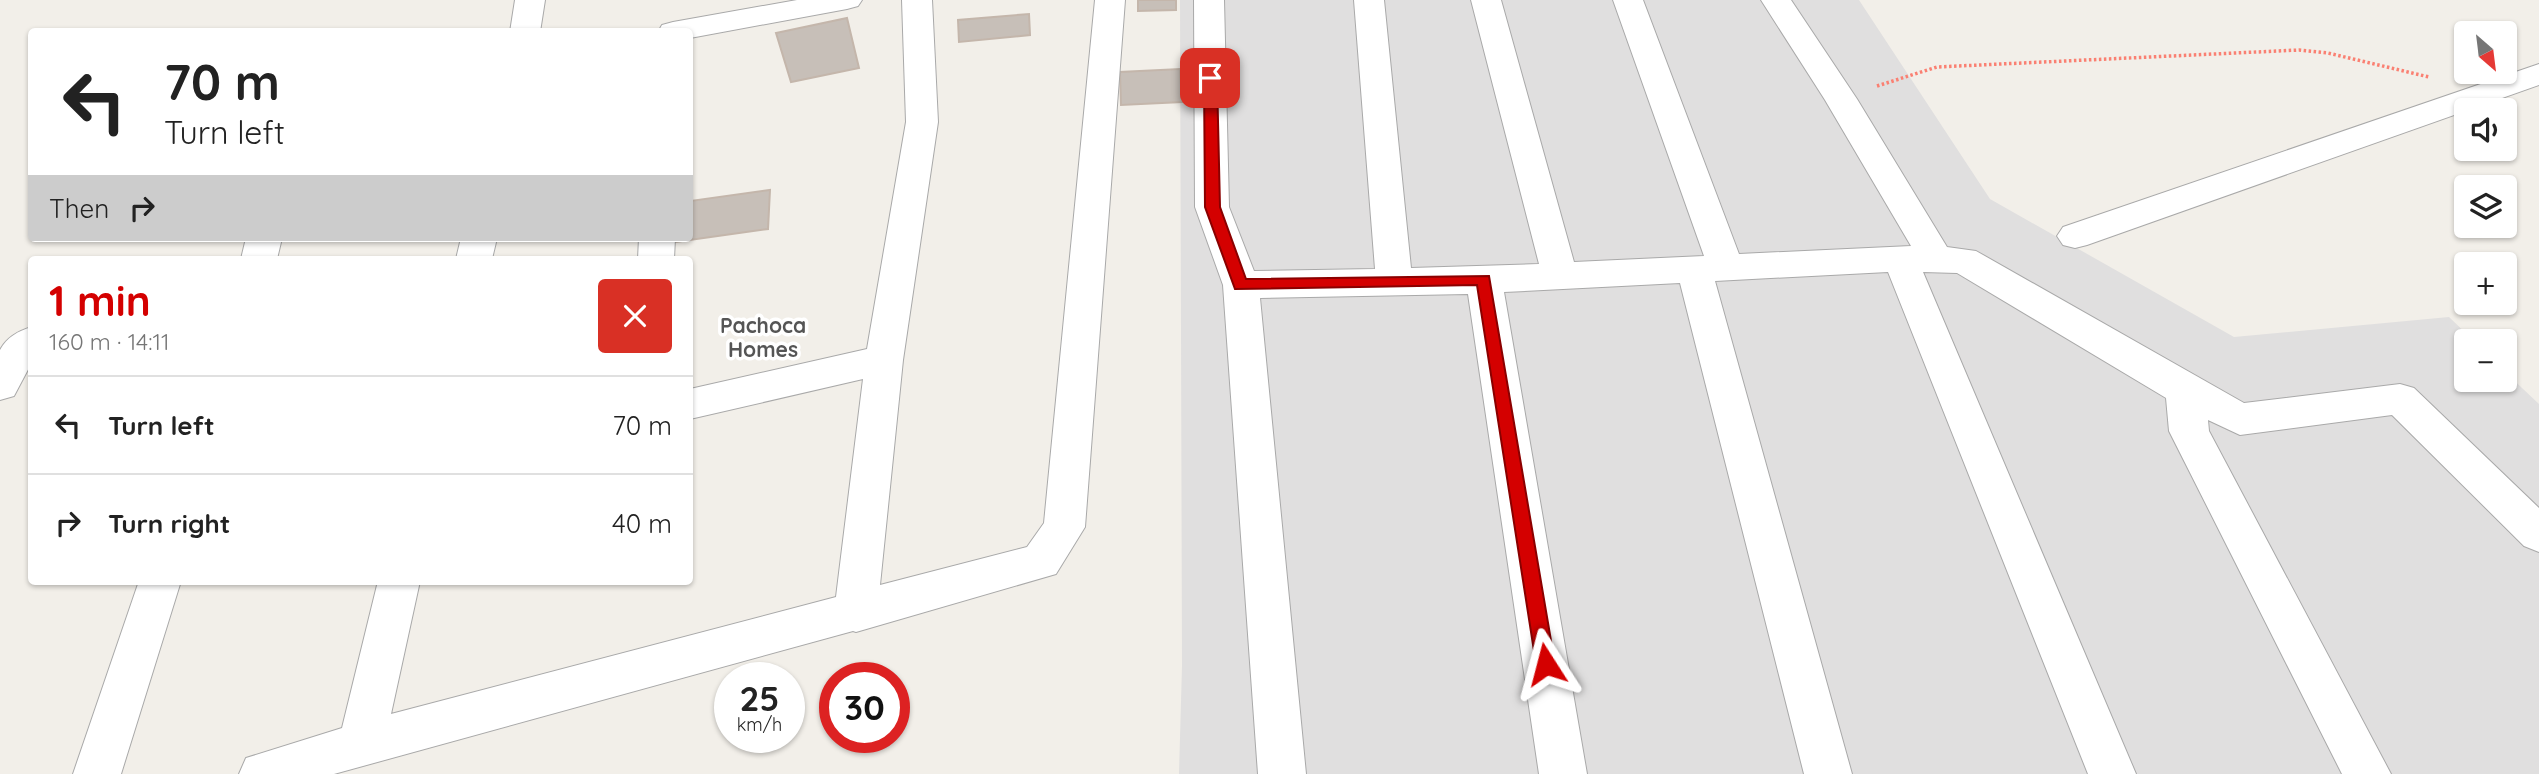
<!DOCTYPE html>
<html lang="en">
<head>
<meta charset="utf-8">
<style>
  :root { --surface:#fff; --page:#f6f6f6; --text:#222; --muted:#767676; --line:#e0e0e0; --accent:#d40000 }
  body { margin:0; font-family:Quicksand,sans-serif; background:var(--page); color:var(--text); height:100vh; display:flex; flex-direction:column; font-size:26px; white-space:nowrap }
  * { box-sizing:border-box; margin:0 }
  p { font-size:23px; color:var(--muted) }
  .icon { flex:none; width:38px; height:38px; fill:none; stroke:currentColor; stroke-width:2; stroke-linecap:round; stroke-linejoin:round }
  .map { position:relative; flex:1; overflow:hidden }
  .sheet { position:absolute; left:28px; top:256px; width:665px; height:329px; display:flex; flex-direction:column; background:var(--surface); border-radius:7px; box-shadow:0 2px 5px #0004 }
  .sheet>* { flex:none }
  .hud { position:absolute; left:28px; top:28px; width:665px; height:214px; border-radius:7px; box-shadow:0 2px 5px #0004; background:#fff; color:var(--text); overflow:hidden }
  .needle { width:46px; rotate:152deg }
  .controls { position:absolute; left:2454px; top:21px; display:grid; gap:14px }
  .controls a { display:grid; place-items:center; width:63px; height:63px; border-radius:7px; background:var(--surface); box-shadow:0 2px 5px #0004; font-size:35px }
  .speed { position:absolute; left:714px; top:662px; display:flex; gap:14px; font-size:35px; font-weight:700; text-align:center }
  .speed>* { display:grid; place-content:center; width:91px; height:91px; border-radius:50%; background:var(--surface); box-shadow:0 2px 5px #0004; line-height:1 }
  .speed small { font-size:18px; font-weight:400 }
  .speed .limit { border:10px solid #d22; background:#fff; color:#111 }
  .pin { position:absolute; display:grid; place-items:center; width:60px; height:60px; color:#fff; margin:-30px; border-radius:14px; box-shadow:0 4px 10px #0006 }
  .me { position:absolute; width:77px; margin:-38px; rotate:351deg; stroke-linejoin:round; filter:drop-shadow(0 0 5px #0008) }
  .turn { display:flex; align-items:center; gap:24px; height:147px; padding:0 21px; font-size:32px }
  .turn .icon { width:91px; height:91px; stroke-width:2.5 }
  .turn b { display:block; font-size:49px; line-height:60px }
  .then { display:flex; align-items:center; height:66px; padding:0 21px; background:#0003; gap:14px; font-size:26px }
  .round { display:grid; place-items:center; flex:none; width:74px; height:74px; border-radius:7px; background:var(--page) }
  .summary { display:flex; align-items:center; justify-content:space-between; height:119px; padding:0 21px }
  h1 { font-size:42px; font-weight:700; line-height:52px; color:var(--accent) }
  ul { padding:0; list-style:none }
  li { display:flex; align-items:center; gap:21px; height:98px; padding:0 21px; border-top:2px solid var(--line) }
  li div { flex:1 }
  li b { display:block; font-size:26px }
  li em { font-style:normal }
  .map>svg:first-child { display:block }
</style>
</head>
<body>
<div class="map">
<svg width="2539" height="774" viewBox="0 0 2539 774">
  <rect width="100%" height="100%" fill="#f2efe9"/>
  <path fill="#e0dfdf" d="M1180 0H1859L1990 199 2234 337 2449 317 2474 341H2466V380H2504V371L2539 404V774H1179L1182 666Z"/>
  <path fill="#c7bfb8" stroke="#c4b6ab" stroke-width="2" d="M1138 0H1176V10L1138 11Z
    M1029 14 1030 35 959 42 958 20Z
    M847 18 859 68 791 82 776 33Z
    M1180 69 1182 102 1121 105 1120 72Z
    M770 190 768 229 675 242 676 238H690V201Z"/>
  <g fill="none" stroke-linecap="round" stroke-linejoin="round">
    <defs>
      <path id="minor" d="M515 0H545L540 32H510Z
        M797 0H862L858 6 847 9 690 38V32H658L662 25 673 22Z
        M902 0H932L938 122 903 360 880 585 1027 547 1044 523 1095 0H1125L1085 527 1056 574 856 632 853 631 334 774H239L246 758 342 728 378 581H420L391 714 836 597 863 379 690 419V389L867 349 906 122Z
        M1194 0H1224L1229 207 1254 271 1375 269 1354 0H1384L1411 268 1539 264 1471 0H1501L1574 262 1704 256 1613 0H1643L1739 254 1911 246 1825 100 1761 0H1791L1857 99 1947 247 1976 251 2244 403 2400 384 2414 388 2539 508V552L2524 546 2392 415 2240 435 2208 420 2209 431 2391 774H2342L2169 431 2166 398 1957 273 1923 272 2136 774H2088L1888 272 1715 281 1852 774H1804L1680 283 1504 292 1587 774H1539L1468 294 1260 298 1306 774H1258L1223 285 1195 207Z
        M2539 64V85L2087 245 2075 248 2063 245 2057 236 2063 227Z
        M246 238H282L277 259H241Z
        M461 238H497L492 259H456Z
        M639 238H675L674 259H638Z
        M32 327V362L14 396 0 400V350C7 337 18 331 32 327Z
        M139 581H181L121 774H73Z"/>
    </defs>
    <use href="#minor" stroke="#a9a9a9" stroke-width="2"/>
    <path stroke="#fa8072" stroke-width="3.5" stroke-dasharray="2.5 2.5" stroke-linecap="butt" d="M1877 86 1937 67 2299 50 2328 53 2429 77"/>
    <use href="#minor" fill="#fff" fill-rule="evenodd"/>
  </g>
  <path fill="#d40000" stroke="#8a0000" stroke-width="2" d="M1210 73 1217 78 1220 207 1246 279 1489 276 1555 664 1552 670 1546 672 1539 670 1536 664 1477 285 1235 289 1205 207 1204 78Z"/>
  <g text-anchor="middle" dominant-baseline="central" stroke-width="7" stroke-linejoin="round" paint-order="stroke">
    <g font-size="21" font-weight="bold" fill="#555" stroke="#fff">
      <text x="763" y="325">Pachoca<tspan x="763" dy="24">Homes</tspan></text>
    </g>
  </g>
</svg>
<div class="controls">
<a><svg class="needle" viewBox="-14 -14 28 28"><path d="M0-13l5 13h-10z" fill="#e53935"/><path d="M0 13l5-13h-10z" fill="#767676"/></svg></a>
<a><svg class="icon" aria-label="sound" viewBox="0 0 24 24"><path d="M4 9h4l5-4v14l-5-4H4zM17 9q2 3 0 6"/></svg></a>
<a><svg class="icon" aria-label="layers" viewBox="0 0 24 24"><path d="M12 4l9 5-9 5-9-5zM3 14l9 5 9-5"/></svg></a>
<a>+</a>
<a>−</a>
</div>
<div class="speed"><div>25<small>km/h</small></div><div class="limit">30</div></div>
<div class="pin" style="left:1210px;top:78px;background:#d93025"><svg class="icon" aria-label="arrive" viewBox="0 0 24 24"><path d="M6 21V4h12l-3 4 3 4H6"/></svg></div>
<svg class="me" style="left:1546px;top:664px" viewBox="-20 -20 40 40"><path d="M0-17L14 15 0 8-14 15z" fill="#d40000" stroke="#fff" stroke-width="4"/></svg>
<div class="hud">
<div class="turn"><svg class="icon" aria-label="left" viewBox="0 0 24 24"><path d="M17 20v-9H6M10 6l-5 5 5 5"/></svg><div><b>70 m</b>Turn left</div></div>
<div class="then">Then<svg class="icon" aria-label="right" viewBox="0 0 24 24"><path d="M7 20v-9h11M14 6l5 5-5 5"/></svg></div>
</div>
<section class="sheet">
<div class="summary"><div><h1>1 min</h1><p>160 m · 14:11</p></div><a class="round" style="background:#d93025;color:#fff"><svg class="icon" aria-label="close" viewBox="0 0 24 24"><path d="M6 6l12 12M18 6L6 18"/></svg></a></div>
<ul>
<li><svg class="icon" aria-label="left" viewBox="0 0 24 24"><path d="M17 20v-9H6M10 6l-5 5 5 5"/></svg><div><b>Turn left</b></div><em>70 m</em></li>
<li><svg class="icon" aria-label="right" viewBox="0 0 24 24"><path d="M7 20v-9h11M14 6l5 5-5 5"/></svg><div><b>Turn right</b></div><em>40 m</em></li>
</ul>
</section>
</div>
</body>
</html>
